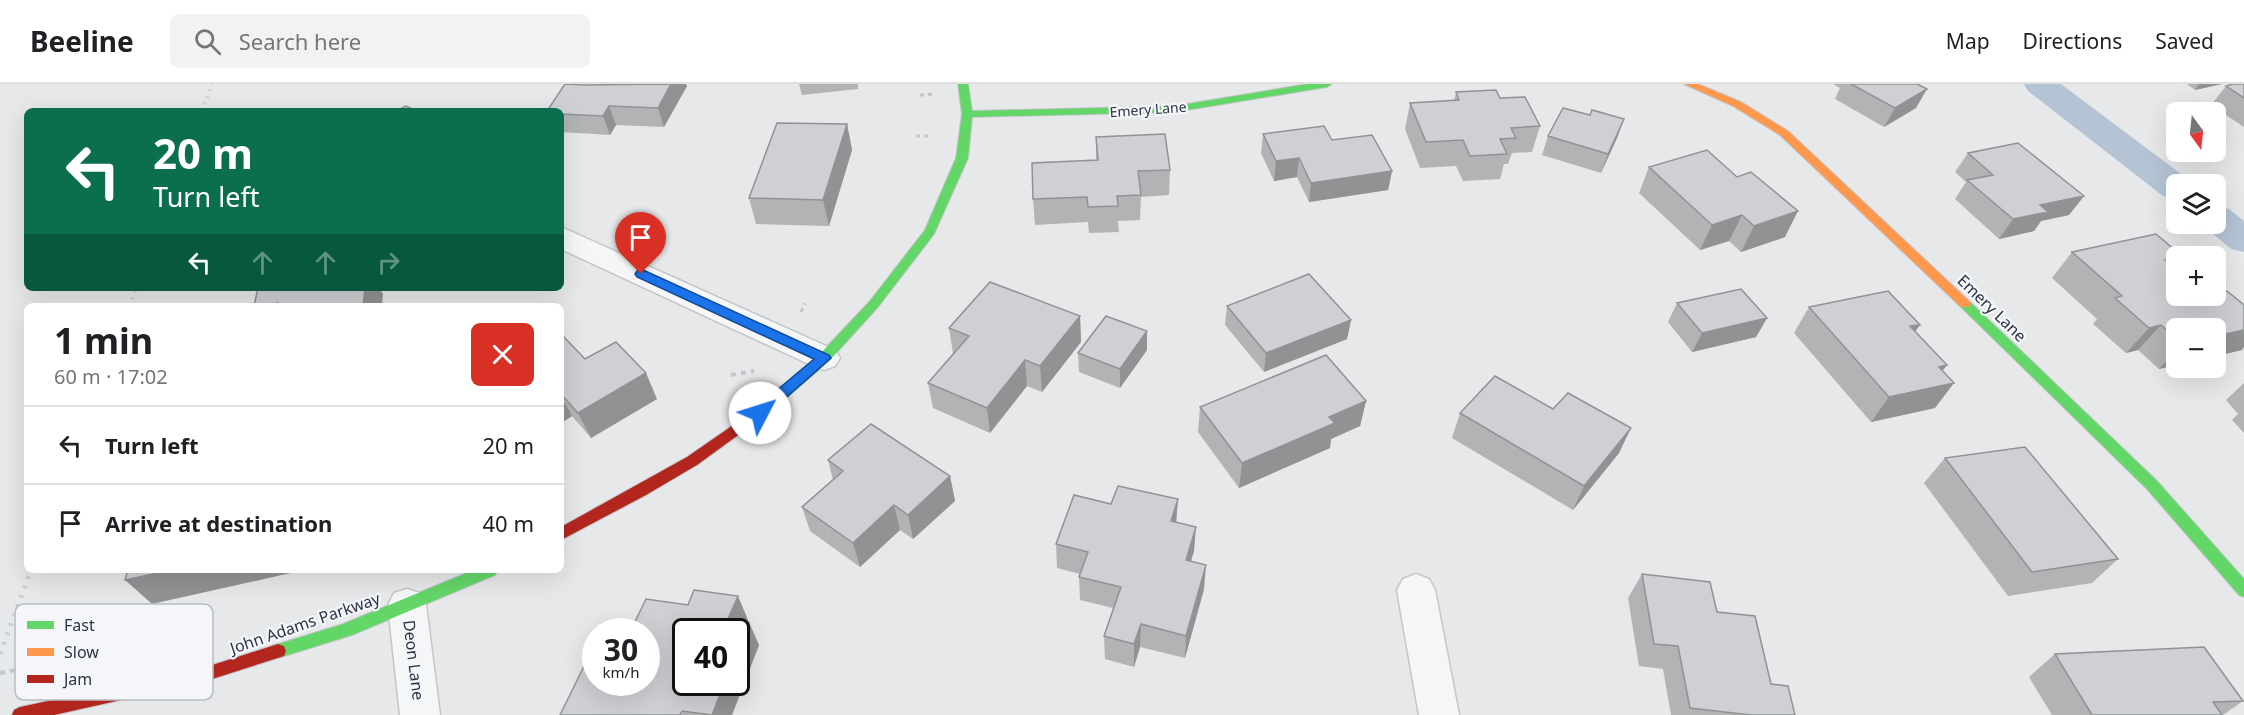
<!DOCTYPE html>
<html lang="en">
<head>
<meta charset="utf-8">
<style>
  :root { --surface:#fff; --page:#f2f2f2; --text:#202124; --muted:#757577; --line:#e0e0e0 }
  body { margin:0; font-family:"Noto Sans",sans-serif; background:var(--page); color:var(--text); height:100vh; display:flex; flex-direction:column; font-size:22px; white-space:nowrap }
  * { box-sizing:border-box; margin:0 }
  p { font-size:20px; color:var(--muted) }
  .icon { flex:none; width:33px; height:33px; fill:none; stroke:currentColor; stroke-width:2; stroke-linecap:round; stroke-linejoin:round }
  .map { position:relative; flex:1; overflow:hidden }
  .drawer { position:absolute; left:24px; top:219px; width:540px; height:270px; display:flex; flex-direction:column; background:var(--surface); border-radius:9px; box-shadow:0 6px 24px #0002 }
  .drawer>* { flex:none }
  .guide { position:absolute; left:24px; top:24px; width:540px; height:183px; border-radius:9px; box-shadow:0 6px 24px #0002; background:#0b6e4f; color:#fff; overflow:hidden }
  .needle { width:39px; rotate:165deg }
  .controls { position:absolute; left:2166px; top:18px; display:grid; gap:12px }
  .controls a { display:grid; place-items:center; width:60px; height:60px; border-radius:9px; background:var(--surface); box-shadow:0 6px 24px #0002; font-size:30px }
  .speed { position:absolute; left:582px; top:534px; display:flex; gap:12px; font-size:30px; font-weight:700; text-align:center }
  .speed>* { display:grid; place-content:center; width:78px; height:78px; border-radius:50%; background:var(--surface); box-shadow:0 6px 24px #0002; line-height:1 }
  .speed small { font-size:15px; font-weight:400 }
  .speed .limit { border:3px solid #111; border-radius:9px; background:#fff; color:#111 }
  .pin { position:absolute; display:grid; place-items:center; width:51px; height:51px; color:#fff; margin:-62px -26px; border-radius:50% 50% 50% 0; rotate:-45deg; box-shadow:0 0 6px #0007 }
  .pin .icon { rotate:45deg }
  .me { position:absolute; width:66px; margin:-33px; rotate:50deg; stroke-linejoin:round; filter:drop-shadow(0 0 4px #0008) }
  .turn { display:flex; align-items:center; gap:21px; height:126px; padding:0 30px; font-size:27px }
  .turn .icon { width:78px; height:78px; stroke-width:2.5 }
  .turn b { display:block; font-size:42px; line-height:51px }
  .lanes { display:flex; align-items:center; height:57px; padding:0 30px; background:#0003; justify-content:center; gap:30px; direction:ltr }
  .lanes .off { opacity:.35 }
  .round { display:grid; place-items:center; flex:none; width:63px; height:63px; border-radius:9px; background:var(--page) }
  .head { display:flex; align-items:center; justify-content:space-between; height:102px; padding:0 30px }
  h1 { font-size:36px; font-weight:700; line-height:45px }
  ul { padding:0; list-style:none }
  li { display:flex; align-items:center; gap:18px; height:78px; padding:0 30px; border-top:2px solid var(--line) }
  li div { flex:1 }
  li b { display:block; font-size:22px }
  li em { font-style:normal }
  header { display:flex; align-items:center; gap:36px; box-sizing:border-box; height:84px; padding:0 30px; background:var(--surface); border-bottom:2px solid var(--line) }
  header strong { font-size:28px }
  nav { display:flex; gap:33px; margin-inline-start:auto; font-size:21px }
  .search { width:420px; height:54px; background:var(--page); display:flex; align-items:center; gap:15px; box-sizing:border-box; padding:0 21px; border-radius:9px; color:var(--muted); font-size:22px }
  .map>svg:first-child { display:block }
</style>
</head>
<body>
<header>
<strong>Beeline</strong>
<div class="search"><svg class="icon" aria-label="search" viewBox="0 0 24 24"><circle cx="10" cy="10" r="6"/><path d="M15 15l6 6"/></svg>Search here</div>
<nav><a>Map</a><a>Directions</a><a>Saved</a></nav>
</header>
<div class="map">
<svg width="2244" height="631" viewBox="0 0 2244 631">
  <rect width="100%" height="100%" fill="#e6e8ea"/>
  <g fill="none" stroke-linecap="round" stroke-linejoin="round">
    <path fill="#b4c4d5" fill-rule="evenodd" d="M2024 0H2061L2189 96 2192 100H2176V115L2163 112 2028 7Z
      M2216 122 2229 125 2244 137V168L2231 165 2201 140H2216Z"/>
    <defs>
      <path id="street" d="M561 143 835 266 840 274 835 282 824 286 813 282 561 165Z
        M1416 490 1429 495 1435 506 1459 631H1419L1397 506 1403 495Z
        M407 505 420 509 426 521 440 631H400L388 521 394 509Z"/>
      <path id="fast" d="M958 0H968L972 27 1175 22 1308 0H1332L1327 3 1175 28 972 33 968 74 934 150 878 223 829 277 770 328H760L758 324 760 320 819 271 870 217 925 146 956 74 962 30Z
        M1965 216 1969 217 2157 397 2244 495V513L2239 511 2147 405 1961 223 1959 220 1961 217Z
        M474 486H498L495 491 352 551 278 574 272 572 270 567 272 562 343 540Z"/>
      <path id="slow" d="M1684 0H1698L1741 18 1788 47 1969 217 1971 220 1969 223H1961L1780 51 1733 22Z"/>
      <path id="jam" d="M765 319 770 320 772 324 770 328 697 381 646 411 561 456V443L687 373Z
        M278 560 284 562 286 567 284 572 206 597 54 631H12L14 626 20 623 206 583Z"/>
    </defs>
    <use href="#street" stroke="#c4c6c8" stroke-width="3"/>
    <use href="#fast" stroke="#c4c6c8" stroke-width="2"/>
    <use href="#slow" stroke="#c4c6c8" stroke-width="2"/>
    <use href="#jam" stroke="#c4c6c8" stroke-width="2"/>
    <path stroke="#c5c6ca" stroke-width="3" stroke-dasharray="4 4" stroke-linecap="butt" d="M920 11 933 10
      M916 52H932
      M801 228 805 219"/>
    <path stroke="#c5c6ca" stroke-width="4" stroke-dasharray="5 5" stroke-linecap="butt" d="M731 291 754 287
      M0 589 76 573"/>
    <use href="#street" fill="#f5f6f7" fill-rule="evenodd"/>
    <use href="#fast" fill="#63d668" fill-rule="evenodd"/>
    <use href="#slow" fill="#ff974d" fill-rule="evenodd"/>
    <use href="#jam" fill="#b3261e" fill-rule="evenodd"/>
    <path stroke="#cecfd2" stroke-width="4" stroke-dasharray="2 5" stroke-linecap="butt" d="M202 27 212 0
      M130 222 136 204"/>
    <path stroke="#cecfd2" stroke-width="5" stroke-dasharray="3 7" stroke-linecap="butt" d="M0 570 31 486"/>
  </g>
  <path fill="#b1b3b5" d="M799 0H858V5L802 11Z
    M1833 0H1917L1916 24 1884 43 1835 15 1840 4Z
    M2187 0H2222L2195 6Z
    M2244 0V43L2211 21 2226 2Z
    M584 1 687 2 664 43 616 41 610 51 561 48V27Z
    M1456 8 1500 14 1540 42 1532 68 1512 69 1508 80H1504L1500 95 1463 97 1456 82 1420 84 1405 45 1410 19 1454 17Z
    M1590 31 1624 35 1617 54 1601 89 1542 71 1548 52Z
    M847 40 852 66 829 142 756 140 749 114Z
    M1263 50 1332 56 1392 87 1388 106 1309 118 1297 93 1274 97 1261 69Z
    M1096 53 1170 86 1169 111 1141 113 1140 136 1118 137 1119 148 1089 149 1088 138 1035 141 1033 115 1096 76Z
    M1968 69 2084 112 2069 131 2041 137 2034 147 1999 155 1955 115 1966 98 1955 88Z
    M1649 83 1785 153 1741 168 1729 157 1700 166 1639 109Z
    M2072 168 2176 172 2173 182 2242 266 2216 272V244H2176V281L2159 285 2138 266 2126 269 2093 240 2097 235 2052 194Z
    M1677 219 1767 234 1756 253 1692 268 1668 238Z
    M1227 222 1351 236 1347 255 1264 288 1225 241Z
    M1809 223 1915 248 1947 281 1942 287 1935 324 1871 338 1794 249Z
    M1080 232 1081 258 1042 308 1027 302 990 349 933 324 928 299 953 269 949 244Z
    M561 253 585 275 657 315 591 354 572 332 561 339Z
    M1147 266 1120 304 1079 288 1078 269Z
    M2244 299V349L2232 336 2238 330 2226 316Z
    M1366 317 1360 342 1331 355 1330 364 1239 404 1198 348 1200 323Z
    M1460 329 1619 369 1573 426 1452 354Z
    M1945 374 2118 475 2092 499 2008 512 1924 399Z
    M828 376 950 392 955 417 913 455 900 446 860 483 810 447 802 423 833 396Z
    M1178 415 1176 438 1194 467 1191 477 1204 505 1185 574 1140 563 1134 583 1105 575 1104 552 1113 524 1080 516 1079 493 1080 490 1057 484 1056 460 1111 420Z
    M1642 490 1717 528 1795 631H1671L1663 585 1639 582 1628 514Z
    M748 536 747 538 759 561 732 631H560L596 598Z
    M2055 570 2243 617 2223 631H2052L2029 593Z"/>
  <path fill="#909294" d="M671 0H686L687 2 664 43 658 24Z
    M2199 0H2222L2195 6Z
    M1927 5 1916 24 1884 43 1895 24Z
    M609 22 616 41 610 51 603 32Z
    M1624 35 1617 54 1601 89 1608 70Z
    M847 40 852 66 829 142 823 116Z
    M1299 74 1297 93 1274 97 1276 77Z
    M1392 87 1388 106 1309 118 1311 99Z
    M2084 112 2069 131 2041 137 2034 147 1999 155 2013 135 2040 121Z
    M1798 127 1785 153 1741 168 1754 142Z
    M1742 131 1729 157 1700 166 1712 141Z
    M2176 173V179L2160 198 2165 176Z
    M365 204H379L383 210 382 222H363Z
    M1080 232 1081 258 1042 308 1040 282Z
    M1767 234 1756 253 1692 268 1702 249Z
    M1351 236 1347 255 1264 288 1266 269Z
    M1920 241 1902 266 1910 242Z
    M2161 241 2138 266 2126 269 2149 244Z
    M2244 246V263L2242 266 2216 272V252Z
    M1147 247V266L1120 304V285Z
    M2176 267V281L2159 285Z
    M1025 276 1027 302 990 349 987 324Z
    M1947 281 1929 304 1954 299 1935 324 1871 338 1889 313 1939 283Z
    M646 289 657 315 591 354 578 329Z
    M561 312 572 332 561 339Z
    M1366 317 1360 342 1331 355 1330 364 1239 404 1242 379 1329 333Z
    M1631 344 1619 369 1573 426 1584 402Z
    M950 392 955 417 913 455 908 431Z
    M1178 415 1176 440 1171 437Z
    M894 421 900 446 860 483 853 459Z
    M1196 443 1194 467 1184 500 1186 476Z
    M1206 481 1204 505 1185 574 1186 552Z
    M172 486H304L152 520 125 496Z
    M738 512 748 536 739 558 728 535Z
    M749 538 759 561 732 631H712L725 598H736V570Z
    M1141 540 1140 563 1134 583V560Z"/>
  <path fill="#ced0d3" stroke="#909294" stroke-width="1.5" d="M565 0 584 1 671 0 658 24 609 22 603 32 561 30V27H547Z
    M1851 0H1917L1927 5 1895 24Z
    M2233 0H2244V14L2226 2Z
    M1496 6 1500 14 1525 13 1540 42 1511 44 1516 54 1500 55 1507 70 1470 72 1463 56 1426 58 1410 19 1459 16 1456 8Z
    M406 22 416 27H396Z
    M1563 24 1590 31 1592 26 1624 35 1608 70 1548 52Z
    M777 39 847 40 823 116 749 114Z
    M1324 42 1332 56 1372 51 1392 87 1311 99 1299 74 1276 77 1263 50Z
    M1165 50 1170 86 1138 87 1141 111 1117 112 1118 122 1088 123 1087 113 1033 115 1032 79 1098 76 1096 53Z
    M2018 59 2084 112 2040 121 2048 128 2013 135 1967 96 1993 91 1968 69Z
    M1707 66 1737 93 1751 88 1798 127 1754 142 1742 131 1712 141 1649 83Z
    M2156 150 2182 172H2176V173L2165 176 2176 185V212H2216V210L2227 207 2244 221V246L2216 252V244H2176V254L2161 241 2149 244 2115 214 2122 212 2072 168Z
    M1309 190 1351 236 1266 269 1227 222Z
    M990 198 1080 232 1040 282 1025 276 987 324 928 299 969 252 949 244Z
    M258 204H365L363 222H278V219L265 222H254Z
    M1741 205 1767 234 1702 249 1677 219Z
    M1888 207 1920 241 1910 242 1947 281 1939 283 1954 299 1889 313 1809 223Z
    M1106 232 1147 247 1120 285 1078 269Z
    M563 252 585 275 616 258 646 289 578 329 561 310V253Z
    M1326 271 1366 317 1329 333 1335 339 1242 379 1200 323Z
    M1495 292 1553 325 1568 309 1631 344 1584 402 1460 329Z
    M871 340 950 392 908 431 894 421 853 459 802 423 843 387 828 376Z
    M2025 363 2118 475 2032 488 1945 374Z
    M1118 402 1178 415 1171 437 1196 443 1186 476 1206 481 1186 552 1141 540 1134 560 1104 552 1121 503 1079 493 1088 468 1056 460 1074 411 1111 420Z
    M128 486H172L125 496Z
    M1642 490 1710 498 1717 528 1755 532 1771 600 1788 602 1795 631H1751L1690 624 1678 562 1654 560Z
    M694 506 738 512 728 535 749 538 736 570V548H686V598H725L712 631 682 627 680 631H560L589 572 596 573V598H646V548H630L646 515 688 521Z
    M2204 563 2243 617 2213 618 2222 631H2092L2055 570Z"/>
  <path fill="#1a73e8" stroke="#114b97" stroke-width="1.5" d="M641 185 829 271 831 274 765 332H755L753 329 755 325 814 275 637 193 635 190 637 187Z"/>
  <g text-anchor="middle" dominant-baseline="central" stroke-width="4.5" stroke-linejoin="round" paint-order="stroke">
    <g font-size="14" fill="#2b3445" stroke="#f4f6f9">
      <text transform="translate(1148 25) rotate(-4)">Emery Lane</text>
    </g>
    <g font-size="16" fill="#2b3445" stroke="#f4f6f9">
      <text transform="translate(1992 224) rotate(44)">Emery Lane</text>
      <text transform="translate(305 539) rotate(-19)">John Adams Parkway</text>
      <text transform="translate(414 576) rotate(83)">Deon Lane</text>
    </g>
  </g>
  <rect x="15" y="520" width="198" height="96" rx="9" fill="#f4f6f9" stroke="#b8bcc3" stroke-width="1.5"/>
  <rect x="27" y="537" width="27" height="8" fill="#63d668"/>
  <rect x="27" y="564" width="27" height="8" fill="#ff974d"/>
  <rect x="27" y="591" width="27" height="8" fill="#b3261e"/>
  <g font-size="16" fill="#2b3445">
    <text x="64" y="547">Fast</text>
    <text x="64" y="574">Slow</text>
    <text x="64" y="601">Jam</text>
  </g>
</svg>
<div class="controls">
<a><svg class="needle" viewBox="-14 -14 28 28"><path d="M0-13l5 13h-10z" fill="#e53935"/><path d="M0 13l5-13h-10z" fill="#757577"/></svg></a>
<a><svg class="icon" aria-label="layers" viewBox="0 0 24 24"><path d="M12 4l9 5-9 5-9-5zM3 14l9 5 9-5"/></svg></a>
<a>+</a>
<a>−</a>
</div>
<div class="speed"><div>30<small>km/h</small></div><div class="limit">40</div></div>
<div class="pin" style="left:641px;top:190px;background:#d93025"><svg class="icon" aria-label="arrive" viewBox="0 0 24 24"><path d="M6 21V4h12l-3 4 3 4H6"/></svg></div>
<svg class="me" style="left:760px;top:329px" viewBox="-20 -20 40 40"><circle r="19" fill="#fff"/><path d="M0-13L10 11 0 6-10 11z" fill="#1a73e8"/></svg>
<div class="guide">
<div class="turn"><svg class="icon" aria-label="left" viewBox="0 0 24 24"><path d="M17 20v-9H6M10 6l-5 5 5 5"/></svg><div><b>20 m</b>Turn left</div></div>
<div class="lanes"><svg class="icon" aria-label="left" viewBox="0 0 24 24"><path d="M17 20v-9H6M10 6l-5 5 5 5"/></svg><svg class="icon off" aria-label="ahead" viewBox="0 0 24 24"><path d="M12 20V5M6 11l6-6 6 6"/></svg><svg class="icon off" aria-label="ahead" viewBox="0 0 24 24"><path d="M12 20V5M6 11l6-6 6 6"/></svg><svg class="icon off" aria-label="right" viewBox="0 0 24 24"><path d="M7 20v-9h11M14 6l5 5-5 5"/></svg></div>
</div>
<section class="drawer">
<div class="head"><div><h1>1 min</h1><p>60 m · 17:02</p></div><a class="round" style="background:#d93025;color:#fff"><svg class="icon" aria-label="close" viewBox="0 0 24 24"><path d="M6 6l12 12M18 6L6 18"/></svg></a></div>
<ul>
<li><svg class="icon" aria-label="left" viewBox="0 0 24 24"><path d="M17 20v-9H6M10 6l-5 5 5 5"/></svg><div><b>Turn left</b></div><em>20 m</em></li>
<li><svg class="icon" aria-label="arrive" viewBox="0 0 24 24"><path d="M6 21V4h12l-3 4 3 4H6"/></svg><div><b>Arrive at destination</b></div><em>40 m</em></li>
</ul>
</section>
</div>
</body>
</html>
